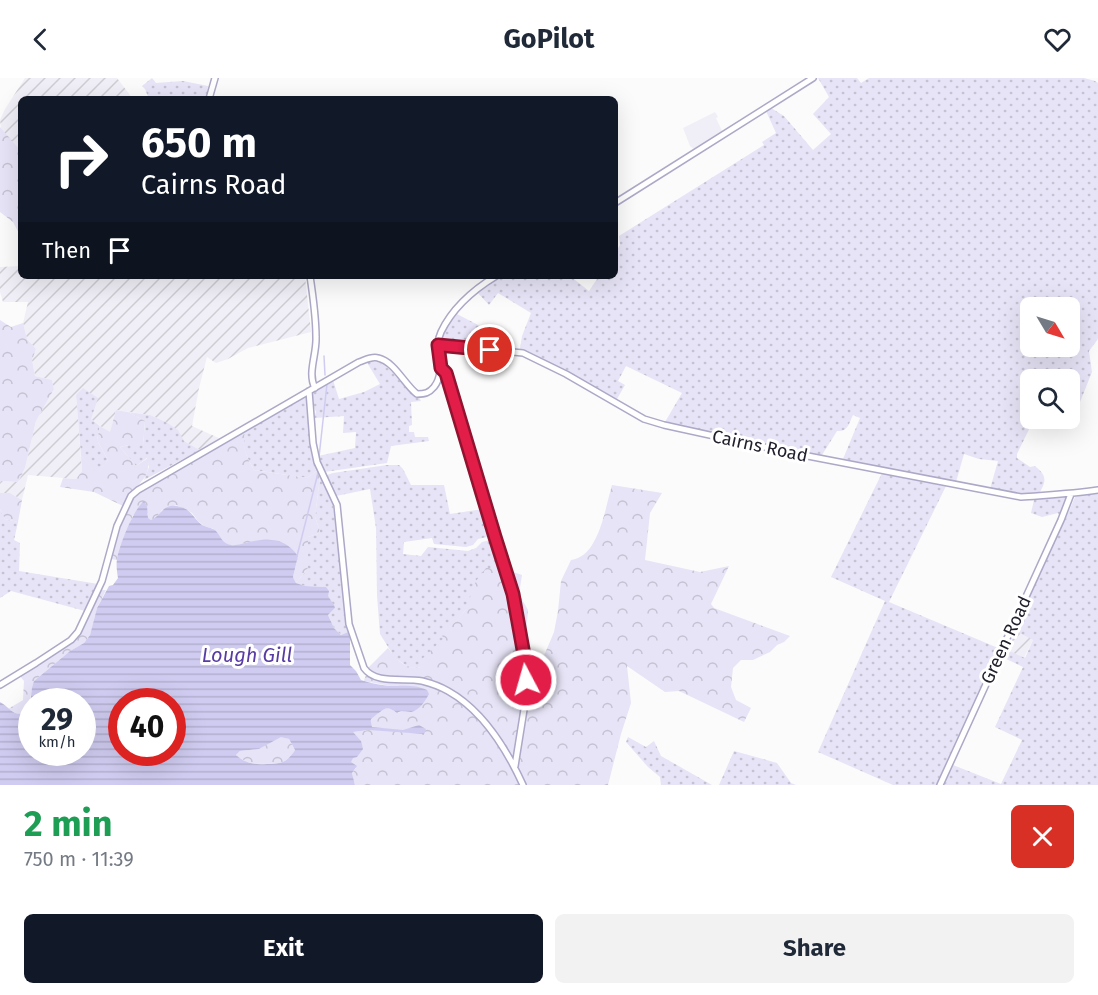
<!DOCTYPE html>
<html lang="en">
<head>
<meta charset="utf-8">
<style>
  :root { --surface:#fff; --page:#f2f2f3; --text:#1f2937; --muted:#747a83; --accent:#111827 }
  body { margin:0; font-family:"Fira Sans",sans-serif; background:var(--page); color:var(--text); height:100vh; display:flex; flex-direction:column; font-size:22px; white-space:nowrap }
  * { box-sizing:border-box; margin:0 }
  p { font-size:20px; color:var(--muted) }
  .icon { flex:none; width:33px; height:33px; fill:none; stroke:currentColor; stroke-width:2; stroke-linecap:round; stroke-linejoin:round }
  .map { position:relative; height:707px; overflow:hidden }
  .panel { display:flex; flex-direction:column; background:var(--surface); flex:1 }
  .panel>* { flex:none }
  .top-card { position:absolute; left:18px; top:18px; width:600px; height:183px; border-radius:9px; box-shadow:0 6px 24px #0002; background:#111827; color:#fff; overflow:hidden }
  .needle { width:39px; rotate:128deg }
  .tools { position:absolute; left:1020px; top:219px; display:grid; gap:12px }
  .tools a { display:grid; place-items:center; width:60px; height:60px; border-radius:9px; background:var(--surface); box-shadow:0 6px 24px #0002; font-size:30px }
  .speed { position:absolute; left:18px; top:610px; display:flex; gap:12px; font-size:30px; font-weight:700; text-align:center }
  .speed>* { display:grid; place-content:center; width:78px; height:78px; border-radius:50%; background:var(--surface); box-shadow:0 6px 24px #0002; line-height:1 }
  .speed small { font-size:15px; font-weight:400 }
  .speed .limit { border:9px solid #d22; background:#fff; color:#111 }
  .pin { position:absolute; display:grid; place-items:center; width:51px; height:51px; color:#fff; margin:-26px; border:3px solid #fff; border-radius:50%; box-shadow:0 2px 6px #0007 }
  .me { position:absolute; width:66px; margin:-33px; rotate:354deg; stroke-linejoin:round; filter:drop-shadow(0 0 4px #0008) }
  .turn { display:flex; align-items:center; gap:21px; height:126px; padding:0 24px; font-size:27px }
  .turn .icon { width:78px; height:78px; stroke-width:2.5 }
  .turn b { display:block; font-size:42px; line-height:51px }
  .then { display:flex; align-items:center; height:57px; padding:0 24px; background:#0003; gap:12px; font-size:22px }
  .round { display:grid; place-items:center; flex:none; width:63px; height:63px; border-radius:9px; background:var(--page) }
  .headline { display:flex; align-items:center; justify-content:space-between; height:102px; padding:0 24px }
  h1 { font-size:36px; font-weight:700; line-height:45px; color:#1e9e55 }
  .cta { display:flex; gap:12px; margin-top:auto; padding:12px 24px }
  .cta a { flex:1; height:69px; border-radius:9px; background:var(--accent); color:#fff; font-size:24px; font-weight:700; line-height:69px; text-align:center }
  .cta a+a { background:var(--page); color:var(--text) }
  header { display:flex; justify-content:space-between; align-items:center; height:78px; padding:0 24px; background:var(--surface); font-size:27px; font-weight:700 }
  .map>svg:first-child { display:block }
</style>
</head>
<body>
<header><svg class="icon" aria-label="back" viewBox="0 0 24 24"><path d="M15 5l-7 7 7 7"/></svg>GoPilot<svg class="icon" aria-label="heart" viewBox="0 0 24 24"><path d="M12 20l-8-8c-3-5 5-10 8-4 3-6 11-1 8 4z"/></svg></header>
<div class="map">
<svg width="1098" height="707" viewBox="0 0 1098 707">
  <defs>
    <pattern id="industrial-furrows" width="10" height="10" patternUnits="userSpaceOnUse" patternTransform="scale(1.5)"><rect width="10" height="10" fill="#f0eff7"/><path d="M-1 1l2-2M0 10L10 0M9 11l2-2" fill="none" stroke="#cecdd4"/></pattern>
    <pattern id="grass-dots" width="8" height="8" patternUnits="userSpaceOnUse" patternTransform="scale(1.5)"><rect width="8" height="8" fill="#e6e4f6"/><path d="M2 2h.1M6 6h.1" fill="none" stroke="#c5c3d3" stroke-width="1.8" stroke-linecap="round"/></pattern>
    <pattern id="forest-crowns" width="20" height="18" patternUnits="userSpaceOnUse" patternTransform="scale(1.5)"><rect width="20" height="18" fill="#e6e4f6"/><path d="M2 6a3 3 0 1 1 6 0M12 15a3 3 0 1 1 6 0" fill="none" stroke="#c5c3d3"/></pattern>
    <pattern id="water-rules" width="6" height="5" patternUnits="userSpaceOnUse" patternTransform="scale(1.5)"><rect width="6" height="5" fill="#d0ccf1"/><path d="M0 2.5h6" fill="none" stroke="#b2afcf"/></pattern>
  </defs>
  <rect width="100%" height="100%" fill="#fbfbfb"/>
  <path fill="#f0eff7" d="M715 34 718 39 716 40 722 53 694 71 690 68 683 50Z"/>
  <path fill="url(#industrial-furrows)" d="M25 0H117L133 21H21V73L1 51 0 42 5 31Z
    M21 188V198H305L311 254 248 270 228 281 216 285 207 279 199 310 192 348 221 361 200 372 184 363 166 344 150 337 116 332 110 355 91 341 76 317 82 393 76 401 28 397 22 422 10 415H0V403L18 404 25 390 36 343 54 311 52 302 35 298 32 282 36 271 27 261 23 245 28 224H3L0 214V189Z
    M1013 552 1033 562 1024 580 1005 571Z"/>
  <path fill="url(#grass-dots)" fill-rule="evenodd" d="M152 0 156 5 183 3 208 8 206 21H175L172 18H160L159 21H149L145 11 142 8Z
    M818 0H857L861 5 869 0H1084L1095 3 1098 5V261L1089 273 1092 294 1076 334 1070 330V302H1030V340L1034 341 1017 376V380L1030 389 1035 388C1046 397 1047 402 1040 414L1021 417 990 411 998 383 979 381 964 376 956 404 843 381 860 340 853 337C849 345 848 354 837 353L822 377 789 373 665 344 682 315 626 288 618 303 625 307 617 321 534 276 520 271 522 258 531 235 498 215 489 227 476 213 501 198H526L527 199 570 198 589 213 599 198H615V175L620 167 619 158 764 67 762 64 776 55 766 33 771 30 784 38 813 72 831 56 813 36 829 19ZM1030 230H1070V268H1030Z
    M457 236 480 248 474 259 475 267 443 265 441 263C443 252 450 245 457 236Z
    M366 283C394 281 398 311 419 319L421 323 411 324 412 347 409 348V354H414L415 359H428L429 363 391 368 387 385 324 394 318 378 355 370 356 354 343 355 344 338 314 340 316 334 313 327V313L333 302 339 321 364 314 380 306Z
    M83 310 98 320 91 341 100 348 97 362 108 382 97 396 81 378 76 317Z
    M306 318 310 336 313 379 318 392 307 400 254 392C246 377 241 370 245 353Z
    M128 334 150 337 166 344 178 352 184 363 200 372 144 402 149 389 147 380 136 388 120 369 129 367H143L145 343Z
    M387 387H399L403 391 411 407H444L450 436 483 431 490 456 487 459 478 461 473 467 466 469 434 466 432 460 404 464 403 476 421 478 428 469 468 473 476 470 482 464 490 462 494 465 501 490 486 491 465 533 443 558 445 560 421 589 416 590 408 589 395 580 380 556 377 517 376 450 370 411 336 418 326 399 327 397 333 395Z
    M882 395 946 408 889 524 998 570 936 707H893L818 674 885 523 831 499Z
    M320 399 332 420 338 462 344 529 348 554 341 557 334 550 328 537 335 530 328 518 326 509 305 508 296 505 308 490V459L317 456 320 453 315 439Z
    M1098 414V707H944L953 687 1001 706 1022 662 995 649 1023 589 1002 579 1005 571 1025 580 1033 562 1013 552C1033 507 1056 464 1075 419Z
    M1071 416 1060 439 1058 435 1042 439 1031 435 1034 422Z
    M0 431 5 441 18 444 14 462 20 465 19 493 98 506 85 533 11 513 0 520Z
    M628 659 646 669 654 663 661 678 712 707H661L660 699 648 689 626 664Z
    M734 673 777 685 791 705 796 707H719Z"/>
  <path fill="url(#forest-crowns)" d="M0 49 21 73V159L13 144 0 134Z
    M0 242 11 249 23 245 27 261 36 271 32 282 35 298 52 302 54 311 36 343 25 390 18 404 1 403 0 405Z
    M116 332 128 334 145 343 143 367H129L120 369 136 388 148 380C150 399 142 402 131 415 127 419 125 424 123 428L94 414 60 409 63 400 76 401 82 393 81 378 97 395 108 382 97 362 100 348 110 354Z
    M245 353C242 370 246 378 254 392L307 400 318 392 320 399 315 439 320 453 317 456 308 459V490L296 505 293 499 298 478 249 464 234 468 223 465 214 451 204 448 198 443 192 435 186 431 176 427 162 432 155 441 151 442 148 441V435L133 437 123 462 117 482 111 481 119 450 133 421 149 408Z
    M612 407 662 415 650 435 645 482 700 494 729 488 711 526 714 530 790 558 784 564 777 567 770 574 753 582H741L733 590 731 609 736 622 751 630 744 644 679 613 665 614 627 588 631 625 621 656 608 707H355L352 695 356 690 350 684 353 679 352 654 378 651 371 649 370 643 372 639C384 634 382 624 397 635L404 633 410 634V608H390L364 603 368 590 388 570C396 581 406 593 421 589L422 581 444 560 442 558 465 533 476 503 486 490H501L522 497 519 516 528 532 526 557 528 588 534 589 543 580 554 554 558 533 561 503 571 482C599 479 605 430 612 407Z
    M0 415H10L22 422 18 444 5 441 0 431Z
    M100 512H106L97 530 90 557 84 565 70 573 34 603C28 618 35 623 21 636H17L8 631 23 622 24 603 20 598 71 564 81 555Z
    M281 658 289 661 295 672C287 684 282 686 267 686 254 687 246 685 236 677L240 673 259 671Z"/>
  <path fill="url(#water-rules)" fill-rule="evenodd" d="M144 423 147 428 148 440 151 442C161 438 162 426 177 428 191 430 193 440 202 447 206 449 212 450 215 452 221 458 221 465 231 467 237 468 243 465 249 464 270 460 285 460 298 478L293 499 296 505 305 508 326 509 329 513 328 518 334 527 335 530 328 537 334 550 341 557 348 554 350 560V587L356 593 361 602C369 605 381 607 389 608 403 608 414 606 427 612L429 616C425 623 420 632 411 634 405 634 403 632 397 635 386 627 386 630 376 637 370 642 370 640 372 649L403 652 419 647 426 651 424 656 369 652 353 654 361 663 363 671 357 679 353 680 351 684 357 688 352 695 355 707H0V624C8 628 11 636 21 636 36 623 28 618 34 603L70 573 84 565 90 557 97 530 109 508 113 507 118 500C117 494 116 487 117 481 120 466 133 432 144 423ZM32 624H82V675H32ZM122 624H172V675H122ZM281 659 289 661 295 672C287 684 282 686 267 686 255 687 247 686 236 677L240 673 259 671Z"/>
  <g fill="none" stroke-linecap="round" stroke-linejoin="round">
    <path stroke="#d0ccf1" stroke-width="1.5" d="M324 278 325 297
      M319 379 327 306
      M297 478 318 395"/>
    <defs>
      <path id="secondary" d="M209 21 215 0
        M615 125 813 0
        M310 198C313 218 316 239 316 259 317 276 307 295 315 310
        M438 267 523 275 566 296 644 341 664 347 787 374 1021 419C1047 417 1072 416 1098 412
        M441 290 446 295 495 459 513 515 517 533 524 577 526 602V619L515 688
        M309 313 313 365 317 384 337 427 349 546 364 590C376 607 404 599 422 603 430 605 441 609 448 613 482 632 507 672 523 707
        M0 607 36 585 71 562 78 554 102 503 117 448 131 418 138 412 359 284C365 282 372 278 378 280 395 284 404 306 417 316 425 316 429 315 434 309 448 291 432 272 441 254 453 229 473 212 496 198
        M940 707 1061 442 1071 416"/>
    </defs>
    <use href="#secondary" stroke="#aca8c7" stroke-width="8"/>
    <use href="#secondary" stroke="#fff" stroke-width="5"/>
  </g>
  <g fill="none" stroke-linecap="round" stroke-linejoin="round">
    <defs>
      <path id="route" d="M490 272 438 267 441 290 446 295 495 459 513 516 524 577 526 602"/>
    </defs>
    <use href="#route" stroke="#92132f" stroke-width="15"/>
    <use href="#route" stroke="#e11d48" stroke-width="10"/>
  </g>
  <g text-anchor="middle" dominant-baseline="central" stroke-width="6" stroke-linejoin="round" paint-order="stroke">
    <g font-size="18" fill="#21202c" stroke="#fff">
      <text transform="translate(760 368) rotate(12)">Cairns Road</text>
      <text transform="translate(1006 562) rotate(-65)">Green Road</text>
    </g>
    <g font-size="20" font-style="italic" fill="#583ca4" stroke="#fff">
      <text x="247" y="577">Lough Gill</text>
    </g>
  </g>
</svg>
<div class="tools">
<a><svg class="needle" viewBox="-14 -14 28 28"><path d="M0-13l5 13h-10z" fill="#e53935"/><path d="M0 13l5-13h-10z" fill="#747a83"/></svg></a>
<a><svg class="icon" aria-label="search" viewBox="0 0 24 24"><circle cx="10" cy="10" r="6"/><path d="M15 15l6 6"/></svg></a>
</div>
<div class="speed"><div>29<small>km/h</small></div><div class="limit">40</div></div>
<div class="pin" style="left:490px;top:272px;background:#d93025"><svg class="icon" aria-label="arrive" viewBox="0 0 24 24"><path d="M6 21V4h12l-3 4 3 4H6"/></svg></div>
<svg class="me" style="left:526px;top:602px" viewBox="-20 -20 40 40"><circle r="17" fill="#e11d48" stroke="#fff" stroke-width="3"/><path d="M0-11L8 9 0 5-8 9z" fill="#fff"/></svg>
<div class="top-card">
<div class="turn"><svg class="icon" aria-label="right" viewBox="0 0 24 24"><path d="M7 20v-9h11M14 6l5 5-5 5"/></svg><div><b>650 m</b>Cairns Road</div></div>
<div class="then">Then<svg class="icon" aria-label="arrive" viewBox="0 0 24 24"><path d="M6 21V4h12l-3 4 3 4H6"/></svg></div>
</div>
</div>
<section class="panel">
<div class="headline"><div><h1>2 min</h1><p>750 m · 11:39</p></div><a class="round" style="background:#d93025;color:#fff"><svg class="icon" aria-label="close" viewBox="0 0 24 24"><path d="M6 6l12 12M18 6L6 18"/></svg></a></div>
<div class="cta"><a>Exit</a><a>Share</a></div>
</section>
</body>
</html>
